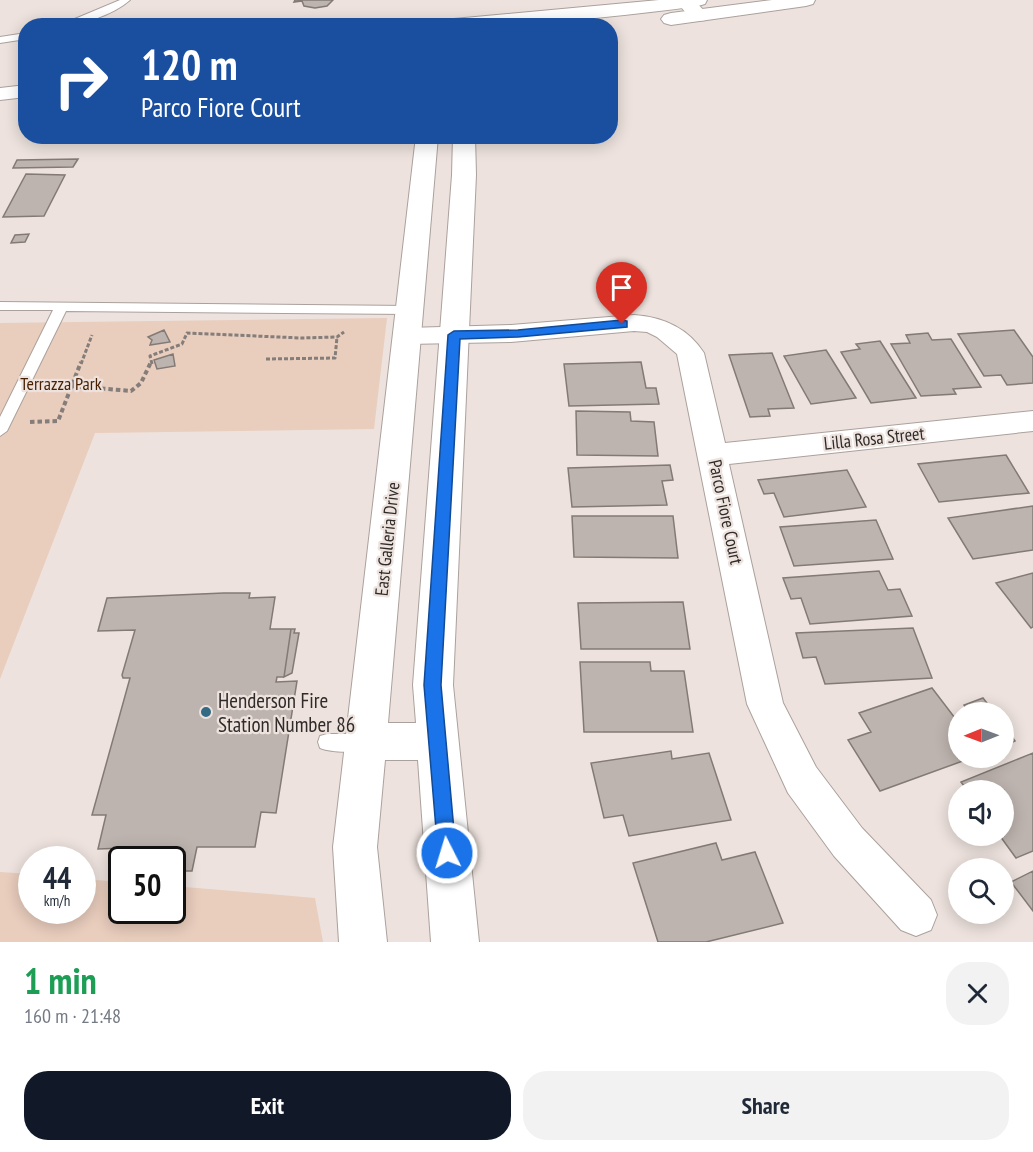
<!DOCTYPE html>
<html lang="en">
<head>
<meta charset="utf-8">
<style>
  :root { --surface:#fff; --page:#f2f2f3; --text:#1f2937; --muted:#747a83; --accent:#111827 }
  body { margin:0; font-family:"PT Sans Narrow",sans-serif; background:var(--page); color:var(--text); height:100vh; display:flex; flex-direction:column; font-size:22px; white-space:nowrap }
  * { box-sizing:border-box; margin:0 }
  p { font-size:20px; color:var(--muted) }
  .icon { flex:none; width:33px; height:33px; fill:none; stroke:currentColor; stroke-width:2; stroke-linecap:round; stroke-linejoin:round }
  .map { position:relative; height:942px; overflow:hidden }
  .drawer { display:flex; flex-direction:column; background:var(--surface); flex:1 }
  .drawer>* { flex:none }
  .banner { position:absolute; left:18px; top:18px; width:600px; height:126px; border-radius:24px; box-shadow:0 3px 15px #0003; background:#1a4fa0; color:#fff; overflow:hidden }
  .needle { width:39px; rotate:269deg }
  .buttons { position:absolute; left:948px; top:702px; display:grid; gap:12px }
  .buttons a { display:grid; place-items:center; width:66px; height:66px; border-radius:50%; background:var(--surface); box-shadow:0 3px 15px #0003; font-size:30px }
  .speed { position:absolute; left:18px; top:846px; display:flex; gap:12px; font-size:30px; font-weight:700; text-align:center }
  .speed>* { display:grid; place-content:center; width:78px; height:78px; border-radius:50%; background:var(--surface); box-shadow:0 3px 15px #0003; line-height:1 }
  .speed small { font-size:15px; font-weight:400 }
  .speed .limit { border:3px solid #111; border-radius:9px; background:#fff; color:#111 }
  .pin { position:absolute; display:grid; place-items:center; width:51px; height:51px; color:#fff; margin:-62px -26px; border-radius:50% 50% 50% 0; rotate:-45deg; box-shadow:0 0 6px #0007 }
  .pin .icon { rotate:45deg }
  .me { position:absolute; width:66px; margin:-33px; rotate:355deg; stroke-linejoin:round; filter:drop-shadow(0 0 4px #0008) }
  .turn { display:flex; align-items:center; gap:21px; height:126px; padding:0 24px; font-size:27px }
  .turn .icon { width:78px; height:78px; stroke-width:2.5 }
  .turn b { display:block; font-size:42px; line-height:51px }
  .round { display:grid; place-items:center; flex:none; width:63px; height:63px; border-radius:24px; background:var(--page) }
  .head { display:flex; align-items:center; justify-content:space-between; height:102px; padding:0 24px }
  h1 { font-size:36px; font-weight:700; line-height:45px; color:#1e9e55 }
  .action { display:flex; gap:12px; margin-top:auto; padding:12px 24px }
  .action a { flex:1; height:69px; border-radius:24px; background:var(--accent); color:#fff; font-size:24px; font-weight:700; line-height:69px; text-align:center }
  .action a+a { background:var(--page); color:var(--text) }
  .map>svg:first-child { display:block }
</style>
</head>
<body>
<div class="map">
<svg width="1033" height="942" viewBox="0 0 1033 942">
  <rect width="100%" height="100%" fill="#ede2dd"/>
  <path fill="#e9cdbd" d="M387 318 374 429 95 433 0 679V323Z
    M0 872 31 874 32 910H82L83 879 121 882 122 910H172L173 886 315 898 323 942H0Z"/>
  <path fill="#beb4af" stroke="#837a75" stroke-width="1.5" d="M295 0H333L327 6 315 8 304 6 302 1 294 2Z
    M78 159 73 167 13 168 17 160Z
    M26 174 65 175 44 216 3 217Z
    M29 234 25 242 11 243 15 235Z
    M164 330 170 342 150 345 152 340 148 337Z
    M1014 330 1033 357V383L1007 385 1001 375 984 376 958 334Z
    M928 333 932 340 951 339 981 387 953 389 956 394 921 396 891 344 910 343 906 335Z
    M880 341 916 398 871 403 841 352 860 349 856 344Z
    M826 350 856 398 811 404 784 356Z
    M772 353 794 408 768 409 770 416 750 417 729 355Z
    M173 354 175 366 157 369 154 360Z
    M641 362 646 388H656L659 404 569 406 564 364Z
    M576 411 630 412 631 421 654 422 658 456 577 455Z
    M1006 455 1029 493 939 502 918 464Z
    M670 465 673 480 662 481 667 505 572 507 568 468Z
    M847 470 866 507 784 517 774 493 764 494 758 480Z
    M1033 506V550L973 559 948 518Z
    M572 516H673L678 558 574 557Z
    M876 520 893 559 794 566 780 527Z
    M879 571 888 590 900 589 912 616 810 624 801 598 791 599 783 578Z
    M1033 573V627L1031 628 996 583Z
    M224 593H250L249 598 275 597 270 629H291L284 677H277L276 682 297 681 276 813 261 812 255 847H197L192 871H172V860H151L154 847 98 849 106 815H92L130 678H123L122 675 135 630 98 631 107 598Z
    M683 602 690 649H581L578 603Z
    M913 628 932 678 825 684 816 657 803 658 796 633Z
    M291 629H295L294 633H299L292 673 284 677Z
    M580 662H650L651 671H684L693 732H584Z
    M932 688 958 722V758H971L880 791 848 740 871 732 859 713Z
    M983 698 994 712H969L964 705Z
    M1004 726 1015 741 1004 746Z
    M671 751 672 759 709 753 731 820 629 836 623 815 604 818 591 763Z
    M1033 753V851L1016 858 1000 836H1004V790H967L961 782Z
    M716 843 722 860 755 852 783 923 706 942H658L633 863Z
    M1033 871V911L1011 882Z"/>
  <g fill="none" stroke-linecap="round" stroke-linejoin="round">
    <defs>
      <path id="service" d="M120 0H130C113 15 80 26 58 26Z
        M26 33V39L0 43V37Z
        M0 302 410 306 416 310 410 314 66 311 7 431 0 436V417L53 310H0Z
        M327 734H363L370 736 372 742 370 748C357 753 333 753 320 748L318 742 320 736Z"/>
      <path id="minor" d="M676 0H694L709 16 706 20C692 23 683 10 676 0Z
        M634 315C663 317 688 328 704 353L725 443 1033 411V431L729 464 783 703 816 767 862 828 931 900 937 915 931 930 916 936 901 930 834 856 788 793 747 704 677 354 657 337 647 332 634 331 511 342 407 344 398 342 394 336 398 330 407 328 511 325Z"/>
      <path id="tertiary" d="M26 85V97L0 100V88Z"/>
      <path id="secondary" d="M659 0H707L705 4 698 6C610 18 522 26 434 26L436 22 443 20Z
        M772 0H815L813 4 806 6 671 25 664 23 661 19 664 15 671 13Z
        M416 136H438L388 723H416L413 685 452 175 453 136H475L476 175 453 685 479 942H431L418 760H385L377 847 387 942H339L333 847Z"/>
    </defs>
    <use href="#service" stroke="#aba19c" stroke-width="2"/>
    <use href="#minor" stroke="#aba19c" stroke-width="2"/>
    <use href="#tertiary" stroke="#aba19c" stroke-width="2"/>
    <use href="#secondary" stroke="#aba19c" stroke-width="2"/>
    <path stroke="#847d7a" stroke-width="3" stroke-dasharray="4 2" stroke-linecap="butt" d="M266 359 335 358 337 337
      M81 364 92 335
      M152 364 150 356 182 344 187 333 301 338 337 337 344 332"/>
    <path stroke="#847d7a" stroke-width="4" stroke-dasharray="4.5 3" stroke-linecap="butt" d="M71 386 131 391 141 383 151 362
      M30 422 58 421 81 362"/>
    <use href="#service" fill="#fff" fill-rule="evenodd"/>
    <use href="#minor" fill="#fff" fill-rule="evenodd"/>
    <use href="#tertiary" fill="#fff" fill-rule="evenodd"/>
    <use href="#secondary" fill="#fff" fill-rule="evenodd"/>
  </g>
  <path fill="#1a73e8" stroke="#114b97" stroke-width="1.5" d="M622 320 627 321V327L518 337 460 339 441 685 456 853 453 859 447 862 440 859 438 853 424 685 448 335 454 331 518 330Z"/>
  <circle fill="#336a84" stroke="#ede2dd" stroke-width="2" cx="206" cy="712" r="6"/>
  <g text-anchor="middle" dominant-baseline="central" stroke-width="4.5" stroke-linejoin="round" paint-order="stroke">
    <g font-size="18" fill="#471f01" stroke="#ede2dd">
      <text x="61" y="383">Terrazza Park</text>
    </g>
    <g font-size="18" fill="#2e2b28" stroke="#ede2dd">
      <text transform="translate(874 438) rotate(-6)">Lilla Rosa Street</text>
      <text transform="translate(726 512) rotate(78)">Parco Fiore Court</text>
      <text transform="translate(387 539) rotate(-84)">East Galleria Drive</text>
    </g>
    <g font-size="21" fill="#2e2b28" stroke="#ede2dd" text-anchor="start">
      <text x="218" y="700">Henderson Fire<tspan x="218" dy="24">Station Number 86</tspan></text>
    </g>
  </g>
</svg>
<div class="buttons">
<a><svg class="needle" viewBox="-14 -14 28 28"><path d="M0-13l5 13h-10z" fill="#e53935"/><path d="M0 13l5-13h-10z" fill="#747a83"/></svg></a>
<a><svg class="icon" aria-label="sound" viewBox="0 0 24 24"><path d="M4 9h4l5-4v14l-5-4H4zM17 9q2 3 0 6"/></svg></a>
<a><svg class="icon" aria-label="search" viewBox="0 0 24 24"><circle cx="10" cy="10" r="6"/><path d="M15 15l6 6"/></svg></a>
</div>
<div class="speed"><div>44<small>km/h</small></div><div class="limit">50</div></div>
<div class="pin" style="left:622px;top:324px;background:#d93025"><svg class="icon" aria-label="arrive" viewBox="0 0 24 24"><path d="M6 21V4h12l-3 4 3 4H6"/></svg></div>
<svg class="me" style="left:447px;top:853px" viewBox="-20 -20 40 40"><circle r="17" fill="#1a73e8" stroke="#fff" stroke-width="3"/><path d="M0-11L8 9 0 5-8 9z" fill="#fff"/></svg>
<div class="banner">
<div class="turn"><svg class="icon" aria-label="right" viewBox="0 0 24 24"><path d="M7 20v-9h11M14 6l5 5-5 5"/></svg><div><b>120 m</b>Parco Fiore Court</div></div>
</div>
</div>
<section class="drawer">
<div class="head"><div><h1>1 min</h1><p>160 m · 21:48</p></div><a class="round"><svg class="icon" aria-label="close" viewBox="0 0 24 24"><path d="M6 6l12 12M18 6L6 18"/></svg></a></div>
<div class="action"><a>Exit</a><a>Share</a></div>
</section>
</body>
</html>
